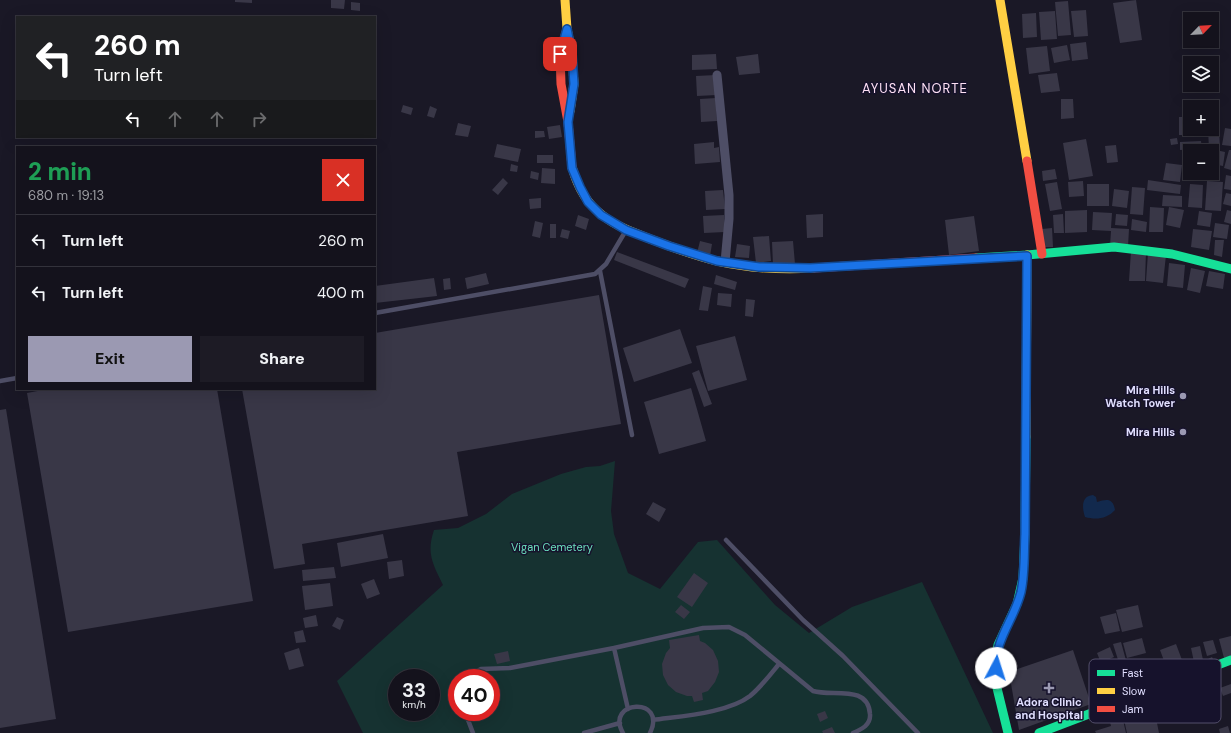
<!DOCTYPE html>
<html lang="en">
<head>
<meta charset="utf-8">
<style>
  :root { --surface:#14121c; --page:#1d1b25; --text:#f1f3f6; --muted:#9d9ea3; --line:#33323b; --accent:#9b99b2 }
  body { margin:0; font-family:"DM Sans",sans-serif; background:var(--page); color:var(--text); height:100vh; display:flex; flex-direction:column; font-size:15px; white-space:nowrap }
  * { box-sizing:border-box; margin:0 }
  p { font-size:13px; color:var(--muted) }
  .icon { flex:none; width:22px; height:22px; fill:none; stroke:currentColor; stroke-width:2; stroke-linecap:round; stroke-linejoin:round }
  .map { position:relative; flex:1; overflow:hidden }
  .details { position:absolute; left:16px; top:146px; width:360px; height:244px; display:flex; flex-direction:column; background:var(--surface); border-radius:0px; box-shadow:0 4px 16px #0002,0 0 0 1px var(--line) }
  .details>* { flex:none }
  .hud { position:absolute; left:16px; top:16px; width:360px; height:122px; border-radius:0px; box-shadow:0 4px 16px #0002,0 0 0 1px var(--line); background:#202124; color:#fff; overflow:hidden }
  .needle { width:26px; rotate:65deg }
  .buttons { position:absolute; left:1183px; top:12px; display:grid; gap:8px }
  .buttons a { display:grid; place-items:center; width:36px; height:36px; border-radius:0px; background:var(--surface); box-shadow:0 4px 16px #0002,0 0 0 1px var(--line); font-size:20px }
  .speed { position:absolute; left:388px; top:669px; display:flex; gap:8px; font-size:20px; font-weight:700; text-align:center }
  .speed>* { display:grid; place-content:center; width:52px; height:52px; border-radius:50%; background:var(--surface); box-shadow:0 4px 16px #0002,0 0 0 1px var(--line); line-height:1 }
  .speed small { font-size:10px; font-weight:400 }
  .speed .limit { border:6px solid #d22; background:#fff; color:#111 }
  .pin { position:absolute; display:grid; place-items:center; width:34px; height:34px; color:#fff; margin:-17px; border-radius:8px; box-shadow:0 2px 6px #0006 }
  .me { position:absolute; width:44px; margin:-22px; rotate:5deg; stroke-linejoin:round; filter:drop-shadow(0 0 3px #0008) }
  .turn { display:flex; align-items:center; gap:14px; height:84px; padding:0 12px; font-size:18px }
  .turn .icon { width:52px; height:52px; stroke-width:2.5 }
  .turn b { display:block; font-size:28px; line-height:34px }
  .lanes { display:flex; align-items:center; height:38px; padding:0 12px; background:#0003; justify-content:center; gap:20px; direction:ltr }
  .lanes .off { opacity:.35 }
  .round { display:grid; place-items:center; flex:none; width:42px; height:42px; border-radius:0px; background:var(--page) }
  .headline { display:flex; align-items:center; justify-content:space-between; height:68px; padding:0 12px }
  h1 { font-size:24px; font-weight:800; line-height:30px; color:#1e9e55 }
  .button { display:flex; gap:8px; margin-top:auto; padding:8px 12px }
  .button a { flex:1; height:46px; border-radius:0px; background:var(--accent); color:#111; font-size:16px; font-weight:800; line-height:46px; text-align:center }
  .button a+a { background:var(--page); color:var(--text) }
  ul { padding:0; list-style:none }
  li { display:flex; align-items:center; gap:12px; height:52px; padding:0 12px; border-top:1px solid var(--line) }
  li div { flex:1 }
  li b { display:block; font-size:15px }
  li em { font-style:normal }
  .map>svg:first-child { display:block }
</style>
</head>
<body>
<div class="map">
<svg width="1231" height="733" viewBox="0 0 1231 733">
  <rect width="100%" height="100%" fill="#1a1826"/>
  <path fill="#163231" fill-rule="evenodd" d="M615 461 611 511 614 534 628 573 660 589 698 542 717 540 775 605 809 633 852 607 922 582 993 733H363L337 681 443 585C433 564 426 554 434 530L458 528 486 514 512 494 561 474 586 467 600 466ZM397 678H431V712H397ZM457 678H491V712H457Z"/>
  <path fill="#12294d" d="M1093 495 1096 497 1097 502C1107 499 1113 498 1115 510 1107 519 1096 520 1085 517 1082 508 1081 496 1093 495Z"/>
  <path fill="#393747" d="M235 0H252V3L235 2Z
    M331 0H345L344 9 331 8Z
    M1136 0 1142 40 1120 43 1113 3Z
    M1068 1 1071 35 1058 36 1055 2Z
    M351 2 360 3V11L351 10Z
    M1086 10 1088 36 1074 37 1071 11Z
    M1055 11 1057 39 1041 40 1039 12Z
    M1036 13 1037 37 1023 38 1022 14Z
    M1086 42 1088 59 1072 61 1070 44Z
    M1067 45 1070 60 1054 63 1051 48Z
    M1047 46 1050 71 1029 74 1026 48Z
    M716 54 717 69 692 70V55Z
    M758 54 760 73 739 75 736 57Z
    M1057 73 1060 91 1041 93 1038 75Z
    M716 75 717 95 697 96 696 76Z
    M716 98 717 121 701 122 700 99Z
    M1061 99H1073L1074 118 1061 119Z
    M403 105 413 108 411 115 401 112Z
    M430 106 437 109 434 118 427 116Z
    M1179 117H1190V129H1203V135H1179Z
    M458 123 471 126 468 137 455 135Z
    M560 125 562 137 549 139 547 127Z
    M1212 128H1219L1220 149H1209L1208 129H1212Z
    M1225 128 1231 129V146L1222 145Z
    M535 131H544L545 137 535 138Z
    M1177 138 1178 144 1171 145 1170 139Z
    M1086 139 1093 176 1069 180 1063 143Z
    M1201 141 1202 149 1180 150V142Z
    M714 142V148L719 147 720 162 695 164 694 144Z
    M497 144 521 149 518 162 494 157Z
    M1116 145 1118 162 1107 163 1105 146Z
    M1211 149 1225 152 1223 166 1212 164V151H1210Z
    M1229 150H1231V170L1224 168Z
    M537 155H553V163H537Z
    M1166 163 1182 165 1180 182 1163 180Z
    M511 164 518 166 517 172 510 171Z
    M1212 167 1217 168 1216 176 1205 174 1212 173Z
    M542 168 555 169V184L541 183Z
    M1055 169 1057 179 1043 181 1042 171Z
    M531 171 539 173 538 180 530 178Z
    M1226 175 1231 176V190L1224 189Z
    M503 178 508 183 498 195 492 190Z
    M1148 180 1181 185 1180 194 1147 190Z
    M1083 181 1084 196 1069 197 1068 182Z
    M1207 181 1223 182 1221 211 1205 210Z
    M1057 182 1062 209 1050 211 1045 184Z
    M1087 184H1109V206H1087Z
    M1190 184 1203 185 1202 208 1188 207Z
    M1132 187 1145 188 1143 215 1130 214Z
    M1114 189 1129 191 1127 208 1112 206Z
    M723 190 725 209 706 210 705 191Z
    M1226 193 1231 194V206L1223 204Z
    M1163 195 1182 196V207L1162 206Z
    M541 198V208L530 209 529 199Z
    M1150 207 1164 208 1163 232H1149Z
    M1169 207 1184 210 1180 228 1166 225Z
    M1087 210V232L1065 233V211Z
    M1227 210 1231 211V224L1224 222Z
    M1199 211 1212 213 1210 227 1197 225Z
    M1093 212 1112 213 1111 228 1129 229 1128 247 1110 246 1111 231 1092 230Z
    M823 214V237L807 238 806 215Z
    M1063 214 1064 233H1054L1053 215Z
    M1116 214 1128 215 1127 226 1115 225Z
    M578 215 589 219 586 230 575 226Z
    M724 215 725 232 704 233 703 216Z
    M974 216 979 251 949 255 945 220Z
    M1132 219 1147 222 1146 232 1131 230Z
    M535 221 543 223 540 238 532 236Z
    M1215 223 1229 225 1227 239 1213 237Z
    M550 224H556V238H550Z
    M1052 228 1053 247H1043L1042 229Z
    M562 229 570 231 568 239 560 237Z
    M1193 229 1212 231 1209 250 1191 247Z
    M769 236 771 261 756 263 753 237Z
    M1215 240H1224L1222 257 1214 255Z
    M700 241 712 244 710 256 697 253Z
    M793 241 795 264 773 265 772 242Z
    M737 244 750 246 749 258 735 257Z
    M1131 251 1146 252 1145 281H1129Z
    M617 252 689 279 685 288 614 260Z
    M1148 253 1166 255 1163 283 1146 281Z
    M1169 263 1185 265 1183 288 1167 286Z
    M1191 268 1205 271 1200 293 1187 290Z
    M1209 271 1225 274 1223 289 1206 286Z
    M486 273 489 284 467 289 465 278Z
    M716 275 737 282 735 290 714 284Z
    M434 278 437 296 375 303V286Z
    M450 278 451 289 444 290 443 279Z
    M703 286 712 288 708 311 699 310Z
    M718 293 732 294 731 307 717 305Z
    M599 295 621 424 457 452 468 516 302 544 305 564 274 569 242 389H375V333Z
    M746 299 755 300 753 317 745 316Z
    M680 329 692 363 634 382 623 348Z
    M735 336 747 380 708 391 696 346Z
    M699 370 712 404 704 407 692 373Z
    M691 388 706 441 659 454 644 402Z
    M48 389H217L253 601 68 632 27 393Z
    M6 409 56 719 0 728V410Z
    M653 502 666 509 659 522 646 514Z
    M383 534 388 558 341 567 337 543Z
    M402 560 404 576 389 579 387 562Z
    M334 567 336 578 303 581 302 570Z
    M694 573 708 583 692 607 677 597Z
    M374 579 380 594 367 599 361 584Z
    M330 583 333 606 305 610 302 586Z
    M681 605 690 612 684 619 675 612Z
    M1138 605 1143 627 1122 632 1116 610Z
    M1116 613 1120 631 1105 634 1100 617Z
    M316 615 318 626 305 628 303 618Z
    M337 617 344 620 340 630 332 626Z
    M303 630 306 642 296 643 294 632Z
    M699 635 700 641 705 643 713 650 718 661 719 672 715 682 708 691 702 693 703 700 694 702 692 696H687L676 692 668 685 663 675 662 664 666 653 670 648 669 640Z
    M1231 636V656L1224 658 1219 639Z
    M1142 638 1146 653 1127 658 1123 643Z
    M1213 640 1217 653 1207 656 1203 642Z
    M1121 642 1127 664 1120 666 1113 644Z
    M1176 644 1188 676 1172 682 1160 650Z
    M1200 646 1203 660 1194 662 1191 648Z
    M1110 647 1114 657 1101 663 1097 653Z
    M299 648 304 666 289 670 284 653Z
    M1073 650 1091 704 1019 730 1009 672Z
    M508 651 510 661 497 664 494 654Z
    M1212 657 1215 663 1195 673 1192 667Z
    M1231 684V693L1223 696 1220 688Z
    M1153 703 1159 733H1127L1123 715 1135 713 1134 707Z
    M825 711 828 718 820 722 817 714Z
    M1122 716 1126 733H1096L1095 731 1111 726 1110 722Z
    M1228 726 1230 733H1220L1219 729Z
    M832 727 835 733H823L822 731Z"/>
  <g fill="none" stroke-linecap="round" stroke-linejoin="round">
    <path stroke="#4e4e66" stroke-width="4.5" d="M600 271 632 435
      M375 313 595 274 606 264 625 232
      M0 381 17 378
      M726 540 803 620 843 656 918 733
      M614 648 628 709
      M465 678 481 669 510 668 614 648 703 628 729 627 745 635 813 691C832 697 868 684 870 714 871 725 862 729 853 733
      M465 712 473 733
      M653 720C681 716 728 713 750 696 761 687 770 675 779 664
      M584 733 620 723
      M623 733C604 700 668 696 650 733"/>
    <path stroke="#4e4e66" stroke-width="9" d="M717 75 729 195V219L725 262"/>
    <path stroke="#16e098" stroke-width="9" d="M976 258 1027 255 1114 247 1172 254 1231 269
      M1008 733 997 688 995 660 998 645 1017 604 1023 578 1025 534 1026 437
      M1039 733 1231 660"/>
    <path stroke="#ffcf43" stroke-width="9" d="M565 0 567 29 572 54 574 84 570 111
      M1000 0 1027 161
      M572 167C577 185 587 204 602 215 617 227 635 233 653 240 674 248 696 256 717 261 748 268 782 270 814 268
      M1026 437 1027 255"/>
    <path stroke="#f24e42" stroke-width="9" d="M567 29 560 54 561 84 568 122 572 167
      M1027 161 1042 254
      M814 268 976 258"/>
  </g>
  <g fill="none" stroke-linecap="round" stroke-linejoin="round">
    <defs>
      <path id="route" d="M560 54 567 29 572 54 574 84 568 122 572 168 580 187 588 202 601 215 626 230 669 246 717 261 759 267 810 268 1027 256 1025 534C1024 553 1025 574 1021 592 1014 620 995 639 996 668"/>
    </defs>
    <use href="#route" stroke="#114b97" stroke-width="10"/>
    <use href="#route" stroke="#1a73e8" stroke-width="7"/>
  </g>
  <g fill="#9b99b2" stroke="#16122c" stroke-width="1.5">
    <circle cx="1183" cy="396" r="4"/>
    <circle cx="1183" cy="432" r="4"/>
    <path d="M1047 682h4v4h4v4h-4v4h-4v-4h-4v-4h4z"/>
  </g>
  <g text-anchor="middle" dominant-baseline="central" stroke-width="3" stroke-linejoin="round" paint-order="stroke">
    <g font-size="11" font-weight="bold" fill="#e0defe" stroke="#16122c" text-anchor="end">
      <text x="1175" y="390">Mira Hills<tspan x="1175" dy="13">Watch Tower</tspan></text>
      <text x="1175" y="432">Mira Hills</text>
      <text x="1049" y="702" text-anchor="middle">Adora Clinic<tspan x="1049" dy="13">and Hospital</tspan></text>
    </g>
    <g font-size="11" fill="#6adebd" stroke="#16122c">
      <text x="552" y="547">Vigan Cemetery</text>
    </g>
    <g font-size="13" letter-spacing="1" fill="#fee0f4" stroke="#16122c">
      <text x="915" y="88">AYUSAN NORTE</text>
    </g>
  </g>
  <rect x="1089" y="659" width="132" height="64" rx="6" fill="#16122c" stroke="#534f6b" stroke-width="1"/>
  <rect x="1097" y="670" width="18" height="6" fill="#16e098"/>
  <rect x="1097" y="688" width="18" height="6" fill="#ffcf43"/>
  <rect x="1097" y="706" width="18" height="6" fill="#f24e42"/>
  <g font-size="11" fill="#e0defe">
    <text x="1122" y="677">Fast</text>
    <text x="1122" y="695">Slow</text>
    <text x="1122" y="713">Jam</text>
  </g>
</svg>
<div class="buttons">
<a><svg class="needle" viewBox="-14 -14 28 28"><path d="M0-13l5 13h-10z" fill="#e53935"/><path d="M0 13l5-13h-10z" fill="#9d9ea3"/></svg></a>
<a><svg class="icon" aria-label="layers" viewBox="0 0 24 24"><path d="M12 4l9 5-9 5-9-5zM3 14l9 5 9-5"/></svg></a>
<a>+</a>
<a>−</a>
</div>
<div class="speed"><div>33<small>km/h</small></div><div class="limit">40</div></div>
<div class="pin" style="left:560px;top:54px;background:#d93025"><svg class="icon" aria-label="arrive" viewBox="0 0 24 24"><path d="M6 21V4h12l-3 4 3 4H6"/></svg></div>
<svg class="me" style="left:996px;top:668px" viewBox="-20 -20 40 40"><circle r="19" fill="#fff"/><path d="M0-13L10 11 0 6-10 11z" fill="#1a73e8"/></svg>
<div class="hud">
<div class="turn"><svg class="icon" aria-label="left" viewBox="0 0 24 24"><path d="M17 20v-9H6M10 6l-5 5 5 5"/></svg><div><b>260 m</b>Turn left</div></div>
<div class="lanes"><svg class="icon" aria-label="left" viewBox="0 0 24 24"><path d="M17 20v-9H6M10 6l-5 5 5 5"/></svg><svg class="icon off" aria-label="ahead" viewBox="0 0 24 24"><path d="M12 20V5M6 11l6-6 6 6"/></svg><svg class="icon off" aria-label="ahead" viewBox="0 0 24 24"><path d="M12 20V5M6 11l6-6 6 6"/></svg><svg class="icon off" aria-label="right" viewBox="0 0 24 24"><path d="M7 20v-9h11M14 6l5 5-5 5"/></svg></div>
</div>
<section class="details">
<div class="headline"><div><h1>2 min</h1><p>680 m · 19:13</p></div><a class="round" style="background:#d93025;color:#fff"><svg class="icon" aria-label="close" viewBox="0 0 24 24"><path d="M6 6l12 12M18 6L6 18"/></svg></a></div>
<ul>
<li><svg class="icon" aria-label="left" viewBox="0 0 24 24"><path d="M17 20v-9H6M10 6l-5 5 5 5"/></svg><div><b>Turn left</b></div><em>260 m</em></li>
<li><svg class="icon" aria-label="left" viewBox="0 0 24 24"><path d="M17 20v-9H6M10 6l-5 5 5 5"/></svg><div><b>Turn left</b></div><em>400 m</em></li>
</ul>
<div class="button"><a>Exit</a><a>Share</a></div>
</section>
</div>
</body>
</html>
